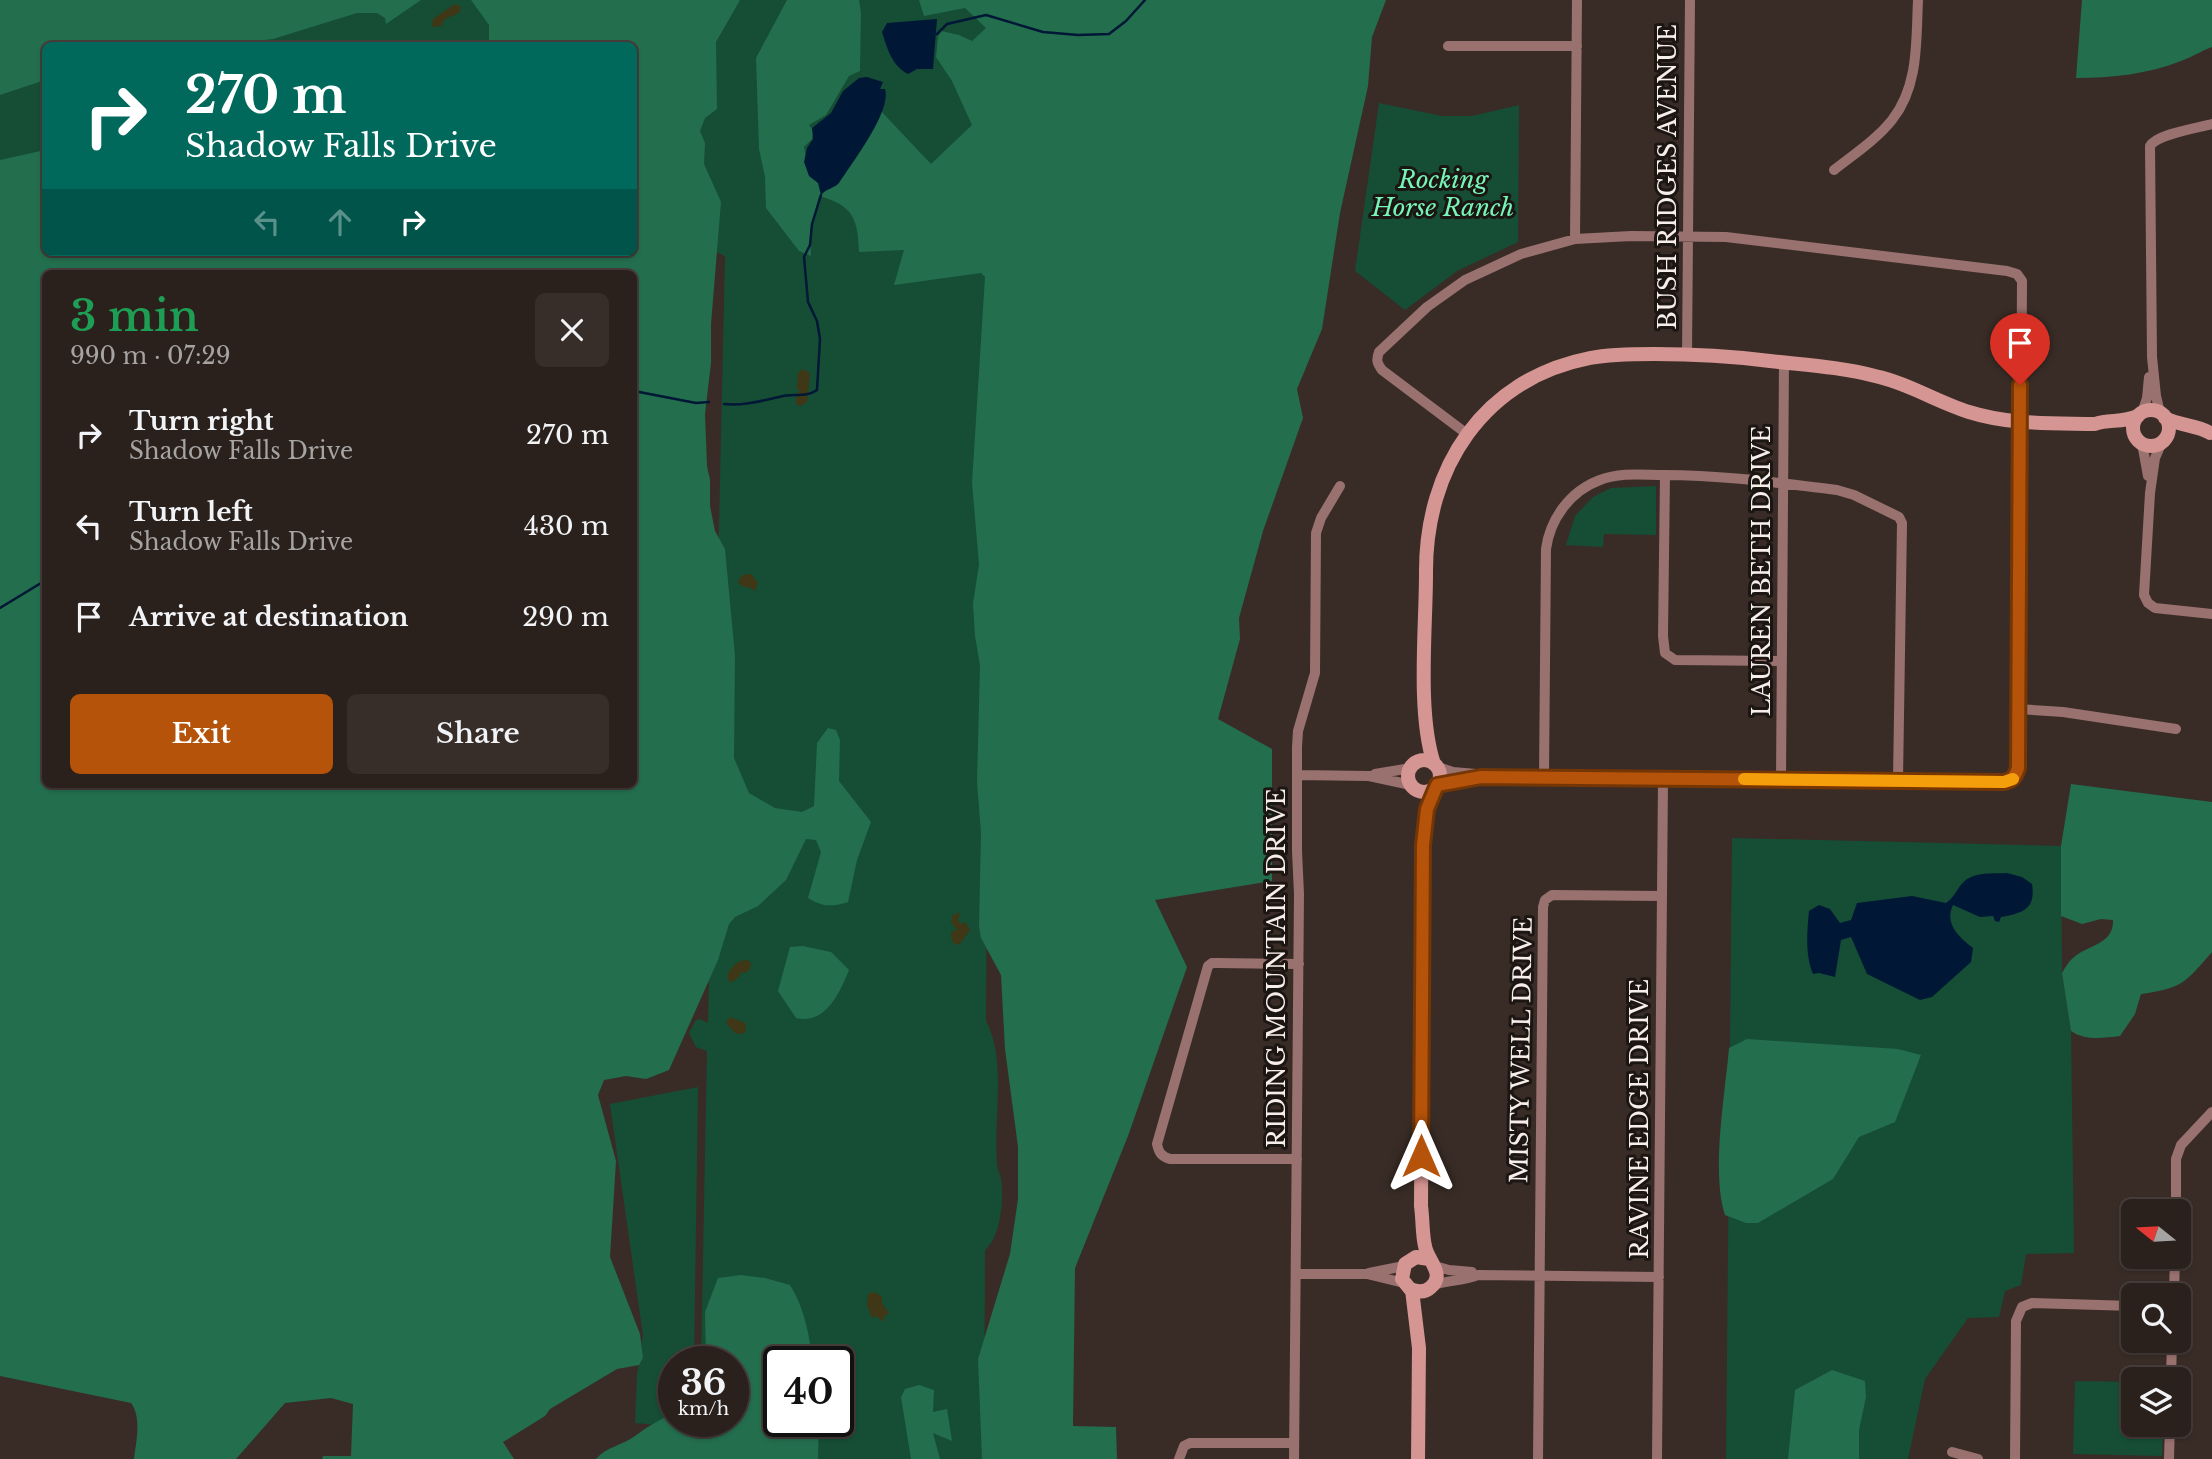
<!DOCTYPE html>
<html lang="en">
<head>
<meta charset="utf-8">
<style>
  :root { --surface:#2b211c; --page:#372e29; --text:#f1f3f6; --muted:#a6a3a3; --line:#473e3b; --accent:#b45309 }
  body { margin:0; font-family:"Libre Baskerville",serif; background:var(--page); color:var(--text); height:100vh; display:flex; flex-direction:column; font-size:26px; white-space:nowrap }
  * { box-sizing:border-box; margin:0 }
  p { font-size:23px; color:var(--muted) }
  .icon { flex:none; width:38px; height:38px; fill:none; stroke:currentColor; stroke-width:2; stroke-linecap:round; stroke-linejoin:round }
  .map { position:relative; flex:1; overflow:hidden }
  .side { position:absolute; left:42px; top:270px; width:595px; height:518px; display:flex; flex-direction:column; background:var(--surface); border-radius:10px; box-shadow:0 2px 5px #0004,0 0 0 2px var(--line) }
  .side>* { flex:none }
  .top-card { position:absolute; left:42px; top:42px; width:595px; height:214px; border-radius:10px; box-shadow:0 2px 5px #0004,0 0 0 2px var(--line); background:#00695c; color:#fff; overflow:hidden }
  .needle { width:46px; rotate:288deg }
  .fabs { position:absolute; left:2121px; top:1199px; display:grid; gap:14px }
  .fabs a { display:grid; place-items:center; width:70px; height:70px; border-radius:10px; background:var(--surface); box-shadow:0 2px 5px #0004,0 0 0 2px var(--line); font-size:35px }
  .speed { position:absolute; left:658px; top:1346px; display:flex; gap:14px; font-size:35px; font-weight:700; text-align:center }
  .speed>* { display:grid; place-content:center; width:91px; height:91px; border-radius:50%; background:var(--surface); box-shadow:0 2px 5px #0004,0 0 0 2px var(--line); line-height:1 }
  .speed small { font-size:18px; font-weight:400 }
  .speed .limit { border:4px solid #111; border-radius:10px; background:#fff; color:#111 }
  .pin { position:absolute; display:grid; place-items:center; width:60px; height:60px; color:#fff; margin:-72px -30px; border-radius:50% 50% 50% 0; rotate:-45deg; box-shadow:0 0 7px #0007 }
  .pin .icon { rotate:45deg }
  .me { position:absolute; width:77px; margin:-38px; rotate:0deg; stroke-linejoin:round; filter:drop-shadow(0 0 5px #0008) }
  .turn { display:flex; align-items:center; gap:24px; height:147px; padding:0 28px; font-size:32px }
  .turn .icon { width:91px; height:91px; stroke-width:2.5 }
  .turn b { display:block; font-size:49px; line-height:60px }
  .lanes { display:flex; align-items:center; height:66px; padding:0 28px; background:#0003; justify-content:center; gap:35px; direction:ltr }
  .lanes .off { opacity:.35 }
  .round { display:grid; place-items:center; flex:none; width:74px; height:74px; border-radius:10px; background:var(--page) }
  .summary { display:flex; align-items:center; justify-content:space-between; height:119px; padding:0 28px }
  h1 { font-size:42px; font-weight:600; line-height:52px; color:#1e9e55 }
  .primary-button { display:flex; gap:14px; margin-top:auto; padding:14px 28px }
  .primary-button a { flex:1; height:80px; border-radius:10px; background:var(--accent); color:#fff; font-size:28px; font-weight:600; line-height:80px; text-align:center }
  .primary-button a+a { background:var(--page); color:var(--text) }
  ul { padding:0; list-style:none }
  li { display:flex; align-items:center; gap:21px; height:91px; padding:0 28px }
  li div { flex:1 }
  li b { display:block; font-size:26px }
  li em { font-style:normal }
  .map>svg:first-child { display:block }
</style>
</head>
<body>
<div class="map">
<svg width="2212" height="1459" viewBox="0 0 2212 1459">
  <rect width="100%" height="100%" fill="#392c26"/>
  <path fill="#154e35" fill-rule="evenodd" d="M0 0H1001L991 209 986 1021C1007 1059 993 1120 997 1164 997 1169 1000 1174 1001 1179 1003 1191 1002 1205 1000 1217 998 1229 994 1242 985 1250L984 1459H698L733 1421V1362L701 1361 707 1051 696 1047 689 1033 696 1020 700 1019 708 1023 725 256 634 213V46H46L45 163 0 174ZM779 1362H838V1421H779Z
    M1379 103 1442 116H1472L1519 105 1518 242 1457 271 1405 310 1355 271Z
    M1656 486V535L1604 534 1603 547 1566 545 1575 516 1593 497 1611 488Z
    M1732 838 2061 846 2062 973 2071 1031 2074 1253 2026 1254 2021 1285 2005 1291 1999 1317 1968 1318 1925 1379 1908 1459H1726Z
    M698 1087 694 1361 674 1362V1421L691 1428 635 1423 637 1375 643 1335 610 1104Z
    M2075 1381 2133 1382V1424L2163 1425 2162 1456 2073 1454Z"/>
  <path fill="#236e4d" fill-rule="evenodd" d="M0 0H421L386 24 385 18 377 13H357L273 39 223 45 46 46 45 80 0 95Z
    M471 0H740L716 42 717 109 705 118 700 131 705 143 704 164 721 202 711 324V363L705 414 707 466 710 480V506L715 531 725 549 735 656 734 758 749 793 775 808 802 812 814 806 817 743 828 728 836 730 840 740 839 781 871 822 857 860 848 902C833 907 822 907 808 898L821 852 816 840 806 839 786 880 758 906 735 917 729 924 718 960 669 1070 646 1079 626 1076 604 1080 598 1095 616 1161 610 1257 640 1334 643 1358 639 1365 617 1369 550 1409 545 1416 503 1442 514 1459H322L323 1456H351L353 1404 331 1398 285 1403 236 1459H134C136 1442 142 1418 131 1403L0 1376V160L45 150 46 252H634V46L489 45V25ZM634 273V784H46V273Z
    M787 0H859L861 13 860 71 849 76 826 115 809 125 814 132 812 139 804 147 807 163 880 110 931 164 972 125 952 81 936 57 938 37 941 31 959 35 972 41 986 28 965 8 924 16 919 0H1386L1372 37 1368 86 1340 213 1322 329 1297 389 1303 418 1263 531 1239 618 1240 639 1218 719 1272 749V881L1155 900 1187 967 1128 1136 1075 1268 1073 1426 1116 1427 1117 1459H982L978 1359 1010 1254 1018 1199V1147L1005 1049 1001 975 981 938 979 926 981 833 977 782 980 665 975 636 973 604 979 564 972 483 985 277 981 273 894 285 904 250 859 252C858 219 853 205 819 196L810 231 811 256 799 251 766 208 765 177 759 149 756 58Z
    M2082 0H2212V47C2201 51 2192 57 2181 61 2148 74 2112 78 2076 78Z
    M2071 784 2212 802V952C2185 983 2183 988 2141 994L2135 1014 2120 1036C2103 1038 2085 1041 2071 1031L2062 973C2065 968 2068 962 2073 958 2087 945 2114 945 2113 920L2101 919 2082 924 2061 916V846Z
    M803 946 831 952 849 970C840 992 826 1025 796 1018L778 991 790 947Z
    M1747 1039 1898 1049 1921 1055 1895 1122 1859 1137 1833 1179 1758 1223H1746L1725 1215C1711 1173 1725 1095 1729 1048Z
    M741 1275 765 1278 790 1285C804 1307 810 1336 812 1361L779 1362V1421H819L818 1459H596C606 1447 623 1445 635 1436 647 1427 659 1420 674 1413V1421H733V1362L706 1361 705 1312 718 1278Z
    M1832 1370 1865 1381 1866 1397 1859 1430V1459H1788L1795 1390Z
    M919 1385 934 1390 933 1412 947 1409 952 1441 933 1433 940 1459H911L901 1397 905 1389Z"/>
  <path fill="#3f3716" d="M455 4 461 7 459 13 445 19 441 26 432 27 433 19Z
    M802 369 810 373 807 402 800 406 796 404V394L800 391 797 389 798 373Z
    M751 574 758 583 755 591 749 587H743L738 582 742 575Z
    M958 912 960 914 958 919 960 924 965 922 970 930 959 945 952 942 951 932 957 930 951 922 953 914 956 915Z
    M747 960 751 963 750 969 745 973 740 972V976L731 983 727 977C730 968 737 960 747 960Z
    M730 1017 745 1023 746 1031 742 1034 735 1033 726 1023Z
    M875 1292 882 1297V1303L889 1313 884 1317V1322L876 1316 872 1318 867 1305 868 1294Z"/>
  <path fill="#001836" d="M937 19 933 69H917L908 74C892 66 887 48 882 32L887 23Z
    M867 77 883 82 880 89H885C892 111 852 163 839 183 833 189 827 188 821 195L818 183 809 176 804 162 807 148 813 139 812 128 831 113 843 91 859 78Z
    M2007 873 2022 877 2032 884C2036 909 2023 913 2001 917L1999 922 1995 921 1993 916 1980 917 1953 905C1944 924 1959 937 1973 948L1971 962 1932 997 1920 1000 1867 974 1851 937 1841 940 1835 977 1819 973 1813 974C1805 955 1807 931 1809 911L1819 905 1830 909 1840 923 1851 920 1857 903 1912 896 1946 903C1953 898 1955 893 1960 886 1971 871 1990 874 2007 873Z"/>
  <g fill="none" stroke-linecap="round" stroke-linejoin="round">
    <path stroke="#001836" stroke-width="2.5" d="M937 34 947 24 986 15 1043 32 1078 35 1109 34 1126 21 1145 0
      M634 391 696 403 709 402
      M724 404C743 406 761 401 779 397 792 393 806 398 817 390L820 339 817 321 808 302 804 257 810 245 812 224 821 195
      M0 608 46 580"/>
    <path stroke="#99716f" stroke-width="10" d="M1448 46H1577
      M1834 170C1853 155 1877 139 1892 120 1919 86 1916 41 1918 0
      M1575 239 1577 0
      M1687 354 1690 0
      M2142 413 2147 398 2149 377
      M2160 413 2156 396 2152 357 2150 146C2157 134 2197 128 2212 124
      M2162 442 2155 458 2150 493 2144 595 2148 603 2155 608 2212 614
      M2142 443 2148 476
      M1665 475 1663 636 1665 653 1675 660 1782 661
      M2018 709 2063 712 2176 729
      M1435 766 1453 772 1476 774
      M1375 774 1411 768
      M1297 775 1369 776 1411 785
      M1544 777 1546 549C1550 519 1570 491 1600 480 1621 472 1643 475 1664 475 1723 475 1779 483 1837 490L1854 495 1899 517 1902 523 1898 780
      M1781 780 1784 362
      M1437 785 1481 777 2004 782 2011 780 2019 768 2022 281 2017 274 2007 271 1726 237 1631 236 1575 239 1521 254 1465 280 1427 307 1379 352C1376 360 1377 363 1382 370L1467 434
      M1297 1159H1170C1161 1156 1159 1153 1157 1144L1208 966 1212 963H1218L1299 964
      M2176 1211V1159L2181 1145 2212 1112
      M1435 1266 1449 1270 1472 1272
      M1369 1273 1404 1266
      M1296 1274H1367L1404 1283
      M1434 1285C1448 1280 1464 1281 1478 1275L1659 1277
      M2174 1295 2175 1256
      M2171 1379 2172 1340
      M1952 1452 1978 1459
      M1179 1459 1184 1446 1190 1443H1294
      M1294 1459 1299 894 1297 851V747L1298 731 1315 673 1316 533 1321 518 1340 486
      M1538 1459 1543 907 1545 900 1552 895 1661 896
      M1657 1459 1663 779
      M2015 1459 2016 1321 2022 1307 2032 1303 2133 1306
      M2169 1459 2170 1424"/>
    <path stroke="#d59592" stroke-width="14" d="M2133 428a18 18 0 1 1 36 0a18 18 0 1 1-36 0Z
      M2165 418C2180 426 2198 425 2210 433
      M1408 776a16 16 0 1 1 32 0a16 16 0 1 1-32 0Z
      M1434 764C1417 713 1426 629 1426 574 1425 468 1483 379 1590 358 1611 354 1633 354 1654 354 1693 354 1731 356 1770 361 1805 365 1841 367 1875 376 1908 383 1937 402 1969 412 2010 425 2053 423 2095 424 2109 419 2122 423 2138 416
      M1429 1259 1416 1257 1405 1264 1402 1279 1410 1289C1417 1292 1425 1293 1431 1287 1446 1274 1427 1260 1425 1246 1422 1233 1423 1220 1421 1206L1423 845 1428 809 1435 788
      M1412 1290 1419 1348 1418 1459"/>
  </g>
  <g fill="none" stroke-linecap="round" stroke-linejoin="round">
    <defs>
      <path id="route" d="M1421 1156 1423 845 1427 809 1437 785 1481 777 2004 782C2013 780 2015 777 2018 768L2020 385"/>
    </defs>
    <use href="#route" stroke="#753606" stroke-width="18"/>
    <use href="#route" stroke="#b45309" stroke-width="12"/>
    <path stroke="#f59e0b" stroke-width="12" d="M1744 779 2004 782 2013 779"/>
  </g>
  <g text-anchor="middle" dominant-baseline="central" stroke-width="6" stroke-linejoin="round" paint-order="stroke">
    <g font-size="24" fill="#f7eeea" stroke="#1c1613">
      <text transform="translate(1667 177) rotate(-90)">BUSH RIDGES AVENUE</text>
      <text transform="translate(1761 571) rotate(-90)">LAUREN BETH DRIVE</text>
      <text transform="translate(1276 968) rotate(-90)">RIDING MOUNTAIN DRIVE</text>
      <text transform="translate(1521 1050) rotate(-89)">MISTY WELL DRIVE</text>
      <text transform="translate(1639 1119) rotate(-90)">RAVINE EDGE DRIVE</text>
    </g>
    <g font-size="24" font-style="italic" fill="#75f5b8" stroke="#1c1613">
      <text x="1443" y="179">Rocking<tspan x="1443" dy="28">Horse Ranch</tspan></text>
    </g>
  </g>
</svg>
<div class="fabs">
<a><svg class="needle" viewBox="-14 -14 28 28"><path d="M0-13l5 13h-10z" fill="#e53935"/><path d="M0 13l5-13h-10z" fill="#a6a3a3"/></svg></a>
<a><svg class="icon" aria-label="search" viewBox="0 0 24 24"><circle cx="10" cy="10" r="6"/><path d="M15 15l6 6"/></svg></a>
<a><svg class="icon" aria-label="layers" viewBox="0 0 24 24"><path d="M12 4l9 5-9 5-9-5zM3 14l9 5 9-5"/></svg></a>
</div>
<div class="speed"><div>36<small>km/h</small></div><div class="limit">40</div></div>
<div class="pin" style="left:2020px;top:385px;background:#d93025"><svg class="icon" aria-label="arrive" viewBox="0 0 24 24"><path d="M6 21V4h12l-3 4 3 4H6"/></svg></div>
<svg class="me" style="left:1421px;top:1156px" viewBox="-20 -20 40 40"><path d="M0-17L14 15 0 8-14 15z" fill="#b45309" stroke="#fff" stroke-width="4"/></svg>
<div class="top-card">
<div class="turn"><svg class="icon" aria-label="right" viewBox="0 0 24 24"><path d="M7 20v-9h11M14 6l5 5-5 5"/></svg><div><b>270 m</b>Shadow Falls Drive</div></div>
<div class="lanes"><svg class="icon off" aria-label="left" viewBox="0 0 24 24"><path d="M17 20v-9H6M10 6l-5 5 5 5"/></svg><svg class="icon off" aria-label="ahead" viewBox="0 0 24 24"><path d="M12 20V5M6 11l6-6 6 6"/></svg><svg class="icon" aria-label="right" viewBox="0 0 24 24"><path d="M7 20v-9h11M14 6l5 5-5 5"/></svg></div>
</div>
<section class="side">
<div class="summary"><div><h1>3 min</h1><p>990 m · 07:29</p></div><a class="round"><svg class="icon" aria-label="close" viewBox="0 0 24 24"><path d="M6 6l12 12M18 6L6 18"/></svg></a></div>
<ul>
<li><svg class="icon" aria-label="right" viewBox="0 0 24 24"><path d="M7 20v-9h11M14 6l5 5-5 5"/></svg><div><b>Turn right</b><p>Shadow Falls Drive</p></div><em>270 m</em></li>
<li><svg class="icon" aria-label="left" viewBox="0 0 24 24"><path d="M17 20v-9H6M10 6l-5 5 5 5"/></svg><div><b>Turn left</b><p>Shadow Falls Drive</p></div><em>430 m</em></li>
<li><svg class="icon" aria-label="arrive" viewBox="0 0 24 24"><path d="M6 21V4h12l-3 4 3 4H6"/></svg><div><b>Arrive at destination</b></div><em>290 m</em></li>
</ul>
<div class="primary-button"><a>Exit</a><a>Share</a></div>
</section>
</div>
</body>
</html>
